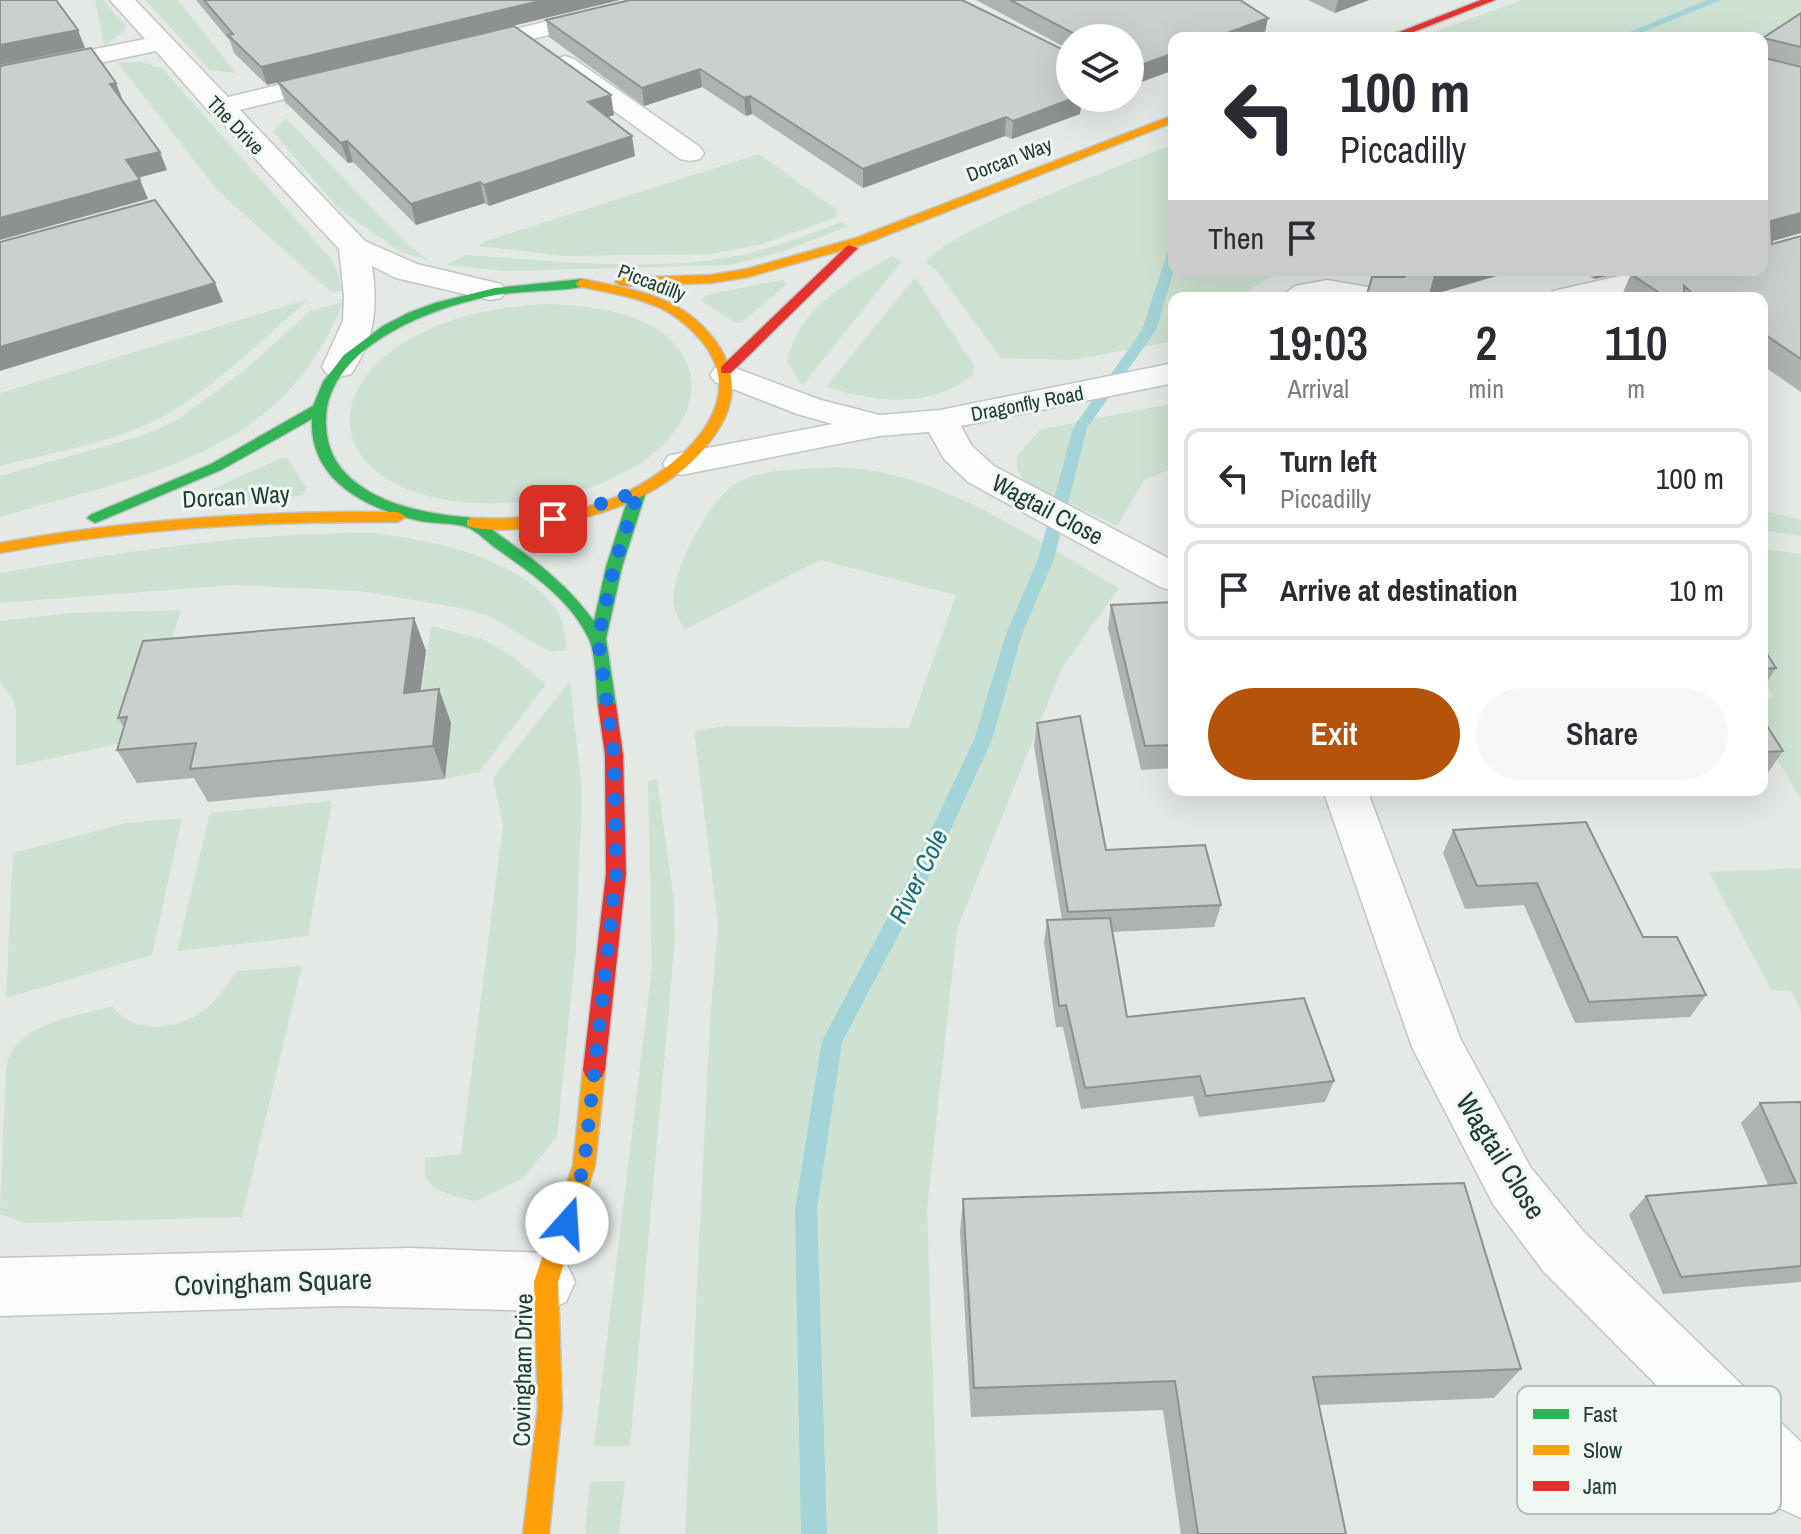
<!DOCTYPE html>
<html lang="en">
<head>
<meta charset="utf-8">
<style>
  :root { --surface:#fff; --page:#f7f7f7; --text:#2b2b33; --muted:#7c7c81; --line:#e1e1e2; --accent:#b45309 }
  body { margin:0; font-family:"Archivo Narrow",sans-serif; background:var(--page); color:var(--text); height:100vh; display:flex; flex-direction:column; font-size:30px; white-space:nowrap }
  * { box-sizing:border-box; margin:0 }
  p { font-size:26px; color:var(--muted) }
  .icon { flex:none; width:44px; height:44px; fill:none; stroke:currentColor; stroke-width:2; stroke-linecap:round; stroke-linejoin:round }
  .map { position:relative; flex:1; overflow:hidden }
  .side { position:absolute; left:1168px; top:292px; width:600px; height:504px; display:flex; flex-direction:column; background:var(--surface); border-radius:16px; box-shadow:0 8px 32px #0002 }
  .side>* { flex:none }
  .top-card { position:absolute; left:1168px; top:32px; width:600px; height:244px; border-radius:16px; box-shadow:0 8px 32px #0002; background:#fff; color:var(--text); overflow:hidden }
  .fabs { position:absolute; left:1056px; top:24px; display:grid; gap:16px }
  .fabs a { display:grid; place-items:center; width:88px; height:88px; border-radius:50%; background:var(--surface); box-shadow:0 8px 32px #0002; font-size:40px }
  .pin { position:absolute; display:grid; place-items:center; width:68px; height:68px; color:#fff; margin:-34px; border-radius:16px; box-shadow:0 4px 12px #0006 }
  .me { position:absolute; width:88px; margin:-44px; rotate:19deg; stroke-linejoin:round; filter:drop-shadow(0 0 6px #0008) }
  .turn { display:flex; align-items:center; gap:28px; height:168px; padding:0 40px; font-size:36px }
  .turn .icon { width:104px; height:104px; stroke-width:2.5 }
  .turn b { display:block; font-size:56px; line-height:68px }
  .then { display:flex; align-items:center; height:76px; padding:0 40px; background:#0003; gap:16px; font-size:30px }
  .eta { display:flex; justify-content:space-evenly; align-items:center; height:136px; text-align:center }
  .eta b { font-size:48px; font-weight:600; line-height:56px }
  .primary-button { display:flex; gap:16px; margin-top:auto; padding:16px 40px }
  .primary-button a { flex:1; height:92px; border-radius:48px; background:var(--accent); color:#fff; font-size:32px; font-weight:600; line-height:92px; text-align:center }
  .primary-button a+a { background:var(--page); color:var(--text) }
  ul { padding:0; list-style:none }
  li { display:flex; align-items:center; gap:24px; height:100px; margin:0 16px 12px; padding:0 24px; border:4px solid var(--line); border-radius:16px }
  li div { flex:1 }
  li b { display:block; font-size:30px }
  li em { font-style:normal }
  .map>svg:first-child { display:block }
</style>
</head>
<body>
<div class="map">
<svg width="1801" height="1534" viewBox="0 0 1801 1534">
  <rect width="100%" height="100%" fill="#e4e9e6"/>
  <path fill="#cde2d2" d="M95 0H103L125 25V30L104 46Z
    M145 0H178L236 73 210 70Z
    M1522 0H1801V25L1762 49V38H1417Z
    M117 62H141L163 69 331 259 338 273 342 291 331 292 218 191Z
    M286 118 401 238 427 260 400 252 337 207 273 132Z
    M1174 144V270H1294L1268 278 1238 298H1174V341L1072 360 1001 358 936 270 926 262C947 231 1129 162 1174 144Z
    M759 154 836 209 837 217 759 245 711 254 564 256 479 246 486 241Z
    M842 222 848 226 782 252 729 265 505 271 446 265 466 255C547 260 639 271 719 259 761 253 802 237 842 222Z
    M892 256 902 261 802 386 787 361C799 308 848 281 892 256Z
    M915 277 974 365 973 374C931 410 876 402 826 387Z
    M782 280 787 284 741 323 733 322 701 300 707 295Z
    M309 299C263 338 218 386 165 415 115 443 54 452 0 466V393Z
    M343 302C283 458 142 474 0 517V476L141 436 177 420 245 370 310 311Z
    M544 304C596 305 677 314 691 376 694 391 689 409 681 422 635 497 499 518 421 494 326 465 330 384 410 339 452 315 497 307 544 304Z
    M1174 403V468L1144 480 1117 526 1026 483 1017 470V456L1040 430Z
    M281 458H287L306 487 304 495 191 507 184 505 192 498Z
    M834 467C938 469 1031 538 1119 588L1062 668 957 929 927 1209 938 1534H685L710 1021 718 924 694 731 725 726 909 728 956 595 820 560 684 630C681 622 673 610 673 601 673 568 711 494 742 480 769 468 804 470 834 467Z
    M1762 510 1801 520V536L1762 530Z
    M373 533C432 540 518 557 555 608 564 619 565 636 567 650L550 652 489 616 460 608 360 591 235 585 0 603V573C124 552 247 532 373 533Z
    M1762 549 1801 554V799L1762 734V699L1774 697 1762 678Z
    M181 610 141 739 16 766V711L13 699 0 682V621L71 613Z
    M431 626 482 639 508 653 546 684 479 772 445 779 451 723 416 726Z
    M570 681 582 791 576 948 557 1137 523 1178 476 1201 456 1197 435 1188 425 1177V1158L461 1154 503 825 493 778Z
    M657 779 674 900 675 939 630 1446H594L652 968 648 781Z
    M332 801 308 936 177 951 210 813Z
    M182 818 152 955 6 998 13 853 126 823Z
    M1801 868V1011L1791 991 1771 990 1709 872Z
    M302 966 242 1217 25 1223 0 1214 6 1069C13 1022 74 1018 112 1006 135 1037 182 1030 209 1006 220 996 229 982 237 971Z
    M625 1481 619 1534H585L590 1482Z"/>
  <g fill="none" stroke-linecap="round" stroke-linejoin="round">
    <path fill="#a4d4d7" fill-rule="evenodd" d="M1707 0H1721L1629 38H1615Z
      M1174 247V270L1156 330 1087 428 1054 559 1022 634 992 740 926 883 842 1042 817 1209 827 1534H801L795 1209 822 1041 907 881 974 740 1006 634 1038 559 1073 428 1142 330 1168 251Z"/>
    <defs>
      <path id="street" d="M110 0H135L228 97 341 70 350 73 354 78 350 83 240 110 365 241 417 264 501 284 506 291 501 298 490 300 396 278 372 266C378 307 375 339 351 374L339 377 327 374 322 367 343 321 344 296 339 249 214 114 210 113 156 51 0 84V68L145 39Z
        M634 0H675L671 5 467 55 458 53 455 48 458 43Z
        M565 56 574 59 700 147 704 153 700 159 690 161 680 159 556 69 552 64 556 59Z
        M1646 270H1716L1712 277 1701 279 1603 298H1548L1553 291Z
        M1327 280 1392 291 1397 298H1280L1295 286Z
        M1174 363V383L961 426 971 445 994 466 1174 561V591L1160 587 968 482 944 459 929 432 879 436 681 475 668 472 663 464 668 456 681 453 833 424 797 414 715 382 710 375 715 368 727 365 821 400 880 415 940 410Z
        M1323 790H1367L1461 1040 1531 1168 1584 1232 1801 1442V1518L1779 1508 1544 1272 1493 1204 1412 1047Z
        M410 1248 546 1253 566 1262 575 1282 566 1302 546 1311 342 1306 0 1316V1258Z"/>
      <path id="fast" d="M582 279 588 283 587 286C557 292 526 290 496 295 435 306 328 345 326 419 325 453 341 475 370 492 392 505 419 511 445 515 455 517 466 516 475 519 485 523 496 533 505 539 541 565 567 585 594 621L606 567 630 492 633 489H643L646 492 622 567 606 639 616 705 613 709H601L598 705C596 687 596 654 589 639 570 598 528 571 493 546 486 540 477 532 469 528 455 522 435 524 420 521 367 509 309 481 312 419L221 470 100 521 95 523 87 518 90 515 211 464 313 406 323 382 344 355 383 326 408 313 435 303 495 288Z"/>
      <path id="slow" d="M1174 115V122L864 244 748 277 711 283 621 286 615 282 621 278 711 275 747 269 856 238Z
        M582 279C612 285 643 290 670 303 693 314 714 334 725 357 736 381 733 405 720 427 683 487 613 516 545 525 521 529 491 533 467 526V520L472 518C521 520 570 516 616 497 674 472 759 403 698 337 687 325 675 315 660 308 634 296 605 292 577 286L576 283Z
        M348 512H398L406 517 398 522C264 521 132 528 0 553V543C115 522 231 513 348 512Z
        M594 1060 602 1063 605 1070 595 1165 558 1282 562 1407 549 1534H523L538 1407 534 1282 573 1165 583 1070 586 1063Z"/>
      <path id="jam" d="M1481 0H1495L1398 38H1384Z
        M848 245 858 248 731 373H721V367Z
        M607 699 616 705 623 755 626 874 605 1070 602 1077 594 1080 586 1077 583 1070 606 874 605 755 598 705Z"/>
    </defs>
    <use href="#street" stroke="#c1c6c3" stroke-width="3"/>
    <use href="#fast" stroke="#bfc6c3" stroke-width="3"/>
    <use href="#slow" stroke="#bfc6c3" stroke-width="3"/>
    <use href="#jam" stroke="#bfc6c3" stroke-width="3"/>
    <use href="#street" fill="#fbfcfb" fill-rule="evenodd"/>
    <use href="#fast" fill="#30b455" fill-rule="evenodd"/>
    <use href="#slow" fill="#ff9f0a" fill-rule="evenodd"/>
    <use href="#jam" fill="#e5322d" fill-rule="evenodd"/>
  </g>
  <path fill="#aeb3b0" d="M196 0H620L267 85 234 53 230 41Z
    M976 0H1240L1268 18 1264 36 1174 38V70L1130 86V38H1070V50Z
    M1308 0H1369L1335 13Z
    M1801 13V233L1772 241V244L1801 236V392L1762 365V298L1621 297 1631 274 1762 270V40L1763 38Z
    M546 20 1081 104 1080 114 1012 139 1005 136 863 188 752 114 746 116 702 87 644 106 549 37Z
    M278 82 614 115 608 117 635 156 489 206 485 203 416 225 353 162 348 163 285 102Z
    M1375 270H1517L1430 295 1373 277Z
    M1582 270H1633L1594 279Z
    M1174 602V768L1141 770 1108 628 1111 605Z
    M414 618 426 651 420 691 439 689 451 723 445 779 208 802 194 778 137 783 117 750 124 728 118 718Z
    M1762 646 1776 668 1762 690Z
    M1762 718 1783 751 1767 774H1762Z
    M1037 723 1106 850 1221 905 1214 927 1112 932 1127 1017 1334 1081 1325 1102 1199 1117 1193 1096 1081 1109 1063 1027H1056L1044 942 1047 920H1062L1034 746Z
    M1453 830 1643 937 1706 995 1690 1017 1575 1023 1524 905 1465 909 1443 853Z
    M1801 1102V1282L1663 1294 1629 1215 1646 1196 1768 1185 1741 1123 1760 1103Z
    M963 1199 1521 1369 1494 1398 1319 1405 1346 1534H1181L1163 1410 971 1417 960 1232Z"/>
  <path fill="#8d9290" d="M544 0H620L267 85 261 67Z
    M1338 0H1369L1335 13Z
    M1268 18 1264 36 1258 38H1214Z
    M78 30 85 48 0 65V45Z
    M1174 53V70L1130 86V69Z
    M700 69 702 87 644 106 642 88Z
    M116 83 123 101 117 102 110 84Z
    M611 95 614 115 591 123 588 102Z
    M750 96 752 114 746 116 744 98Z
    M1072 98H1098L1081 104 1080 114 1012 139 1013 121Z
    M1006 117 1005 136 863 188V169Z
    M632 136 635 156 489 206 484 185Z
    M347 141 353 162 348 163 341 143Z
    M160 152 167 170 134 179 126 160Z
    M140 180 148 199 0 240V218Z
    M480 182 485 203 416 225 411 204Z
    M1801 213V233L1762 244 1771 221Z
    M1443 270H1517L1428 296 1436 272Z
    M1598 270H1633L1594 279Z
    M215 283 223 302 0 371V347Z
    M414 618 426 651 416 726 404 693Z
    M439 689 451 723 445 779 433 746Z"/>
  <path fill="#cad0cd" stroke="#8d9290" stroke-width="2" d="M0 0H56L78 30 0 45Z
    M204 0H544L261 67 228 35 233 34Z
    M630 0H962L1070 53V98H1074L1013 121 1006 117 863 169 750 96 744 98 700 69 642 88 546 20Z
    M1010 0H1240L1268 18 1214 38H1174V53L1130 69V38H1073V33Z
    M1801 13V47L1763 38Z
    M514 26 611 95 588 102 632 136 484 185 480 182 411 204 347 141 341 143 278 82Z
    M91 48 116 83 110 84 160 152 126 160 140 180 0 218V66Z
    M1769 59 1801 67V213L1771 221 1772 244 1801 236V359L1764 334 1762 335V298H1698L1684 286V298H1667L1631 274 1652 270H1762V61Z
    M155 200 215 283 0 347V242Z
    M1403 270H1443L1436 272 1429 298H1366L1372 277H1404L1407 275Z
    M1174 602V745L1145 746 1111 605Z
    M414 618 404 693 439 689 433 746 190 769 196 743 117 750 127 717 118 718 143 641Z
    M1762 646 1776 668 1762 669Z
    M1080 716 1106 850 1205 845 1221 905 1068 912 1037 723Z
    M1762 718 1783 751 1762 752Z
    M1586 822 1643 937H1677L1706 995 1589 1002 1537 883 1477 886 1453 830Z
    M1110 918 1127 1017 1304 998 1334 1081 1206 1096 1200 1076 1085 1088 1066 1005 1059 1006 1047 920Z
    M1801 1102V1266L1681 1277 1646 1196 1796 1183 1760 1103Z
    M1464 1183 1521 1369 1313 1377 1346 1534H1198L1175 1381 974 1388 963 1199Z"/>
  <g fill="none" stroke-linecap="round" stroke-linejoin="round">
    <path stroke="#1a73e8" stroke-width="14" stroke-dasharray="0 25.2" d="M553 519 638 492 614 567 598 639 614 755 616 874 584 1165 567 1223"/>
  </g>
  <g text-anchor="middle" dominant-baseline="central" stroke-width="6" stroke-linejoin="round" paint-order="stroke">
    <g font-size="20" fill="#213c33" stroke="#f1f8f4">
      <text transform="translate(236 125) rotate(46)">The Drive</text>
      <text transform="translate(1009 159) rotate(-21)">Dorcan Way</text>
      <text transform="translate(652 282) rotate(21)">Piccadilly</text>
      <text transform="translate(1027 403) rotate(-11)">Dragonfly Road</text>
    </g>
    <g font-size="24" fill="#213c33" stroke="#f1f8f4">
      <text transform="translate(236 496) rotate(-3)">Dorcan Way</text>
      <text transform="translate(1048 509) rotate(28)">Wagtail Close</text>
      <text transform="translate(522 1370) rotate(-89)">Covingham Drive</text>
    </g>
    <g font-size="26" font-style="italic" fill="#1b6f78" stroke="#f1f8f4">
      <text transform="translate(918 876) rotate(-64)">River Cole</text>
    </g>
    <g font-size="28" fill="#213c33" stroke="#f1f8f4">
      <text transform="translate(1501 1156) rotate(58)">Wagtail Close</text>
      <text transform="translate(273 1282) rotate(-2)">Covingham Square</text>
    </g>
  </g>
  <rect x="1517" y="1386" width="264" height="128" rx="12" fill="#f1f8f4" stroke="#b3c0ba" stroke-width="2"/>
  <rect x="1533" y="1409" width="36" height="10" fill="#30b455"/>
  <rect x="1533" y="1445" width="36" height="10" fill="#ff9f0a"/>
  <rect x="1533" y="1481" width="36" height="10" fill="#e5322d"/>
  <g font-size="22" fill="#213c33">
    <text x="1583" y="1422">Fast</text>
    <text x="1583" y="1458">Slow</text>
    <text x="1583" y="1494">Jam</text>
  </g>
</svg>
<div class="fabs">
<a><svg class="icon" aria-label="layers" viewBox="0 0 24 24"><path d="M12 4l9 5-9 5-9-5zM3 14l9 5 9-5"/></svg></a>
</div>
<div class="pin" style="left:553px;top:519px;background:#d93025"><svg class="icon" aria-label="arrive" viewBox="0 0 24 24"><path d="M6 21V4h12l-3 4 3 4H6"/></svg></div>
<svg class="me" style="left:567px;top:1223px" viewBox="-20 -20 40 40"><circle r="19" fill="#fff"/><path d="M0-13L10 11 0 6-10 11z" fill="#1a73e8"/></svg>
<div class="top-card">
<div class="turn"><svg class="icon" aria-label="left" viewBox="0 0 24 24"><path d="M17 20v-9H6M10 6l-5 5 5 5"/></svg><div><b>100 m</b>Piccadilly</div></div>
<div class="then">Then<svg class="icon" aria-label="arrive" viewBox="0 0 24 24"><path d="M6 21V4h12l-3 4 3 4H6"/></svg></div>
</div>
<section class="side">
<div class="eta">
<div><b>19:03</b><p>Arrival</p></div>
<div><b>2</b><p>min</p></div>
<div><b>110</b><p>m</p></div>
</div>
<ul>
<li><svg class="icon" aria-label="left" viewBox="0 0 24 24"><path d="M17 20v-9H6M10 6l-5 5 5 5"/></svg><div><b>Turn left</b><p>Piccadilly</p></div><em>100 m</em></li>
<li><svg class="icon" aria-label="arrive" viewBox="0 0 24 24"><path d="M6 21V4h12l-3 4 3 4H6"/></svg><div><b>Arrive at destination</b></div><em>10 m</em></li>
</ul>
<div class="primary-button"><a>Exit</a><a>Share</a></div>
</section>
</div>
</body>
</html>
